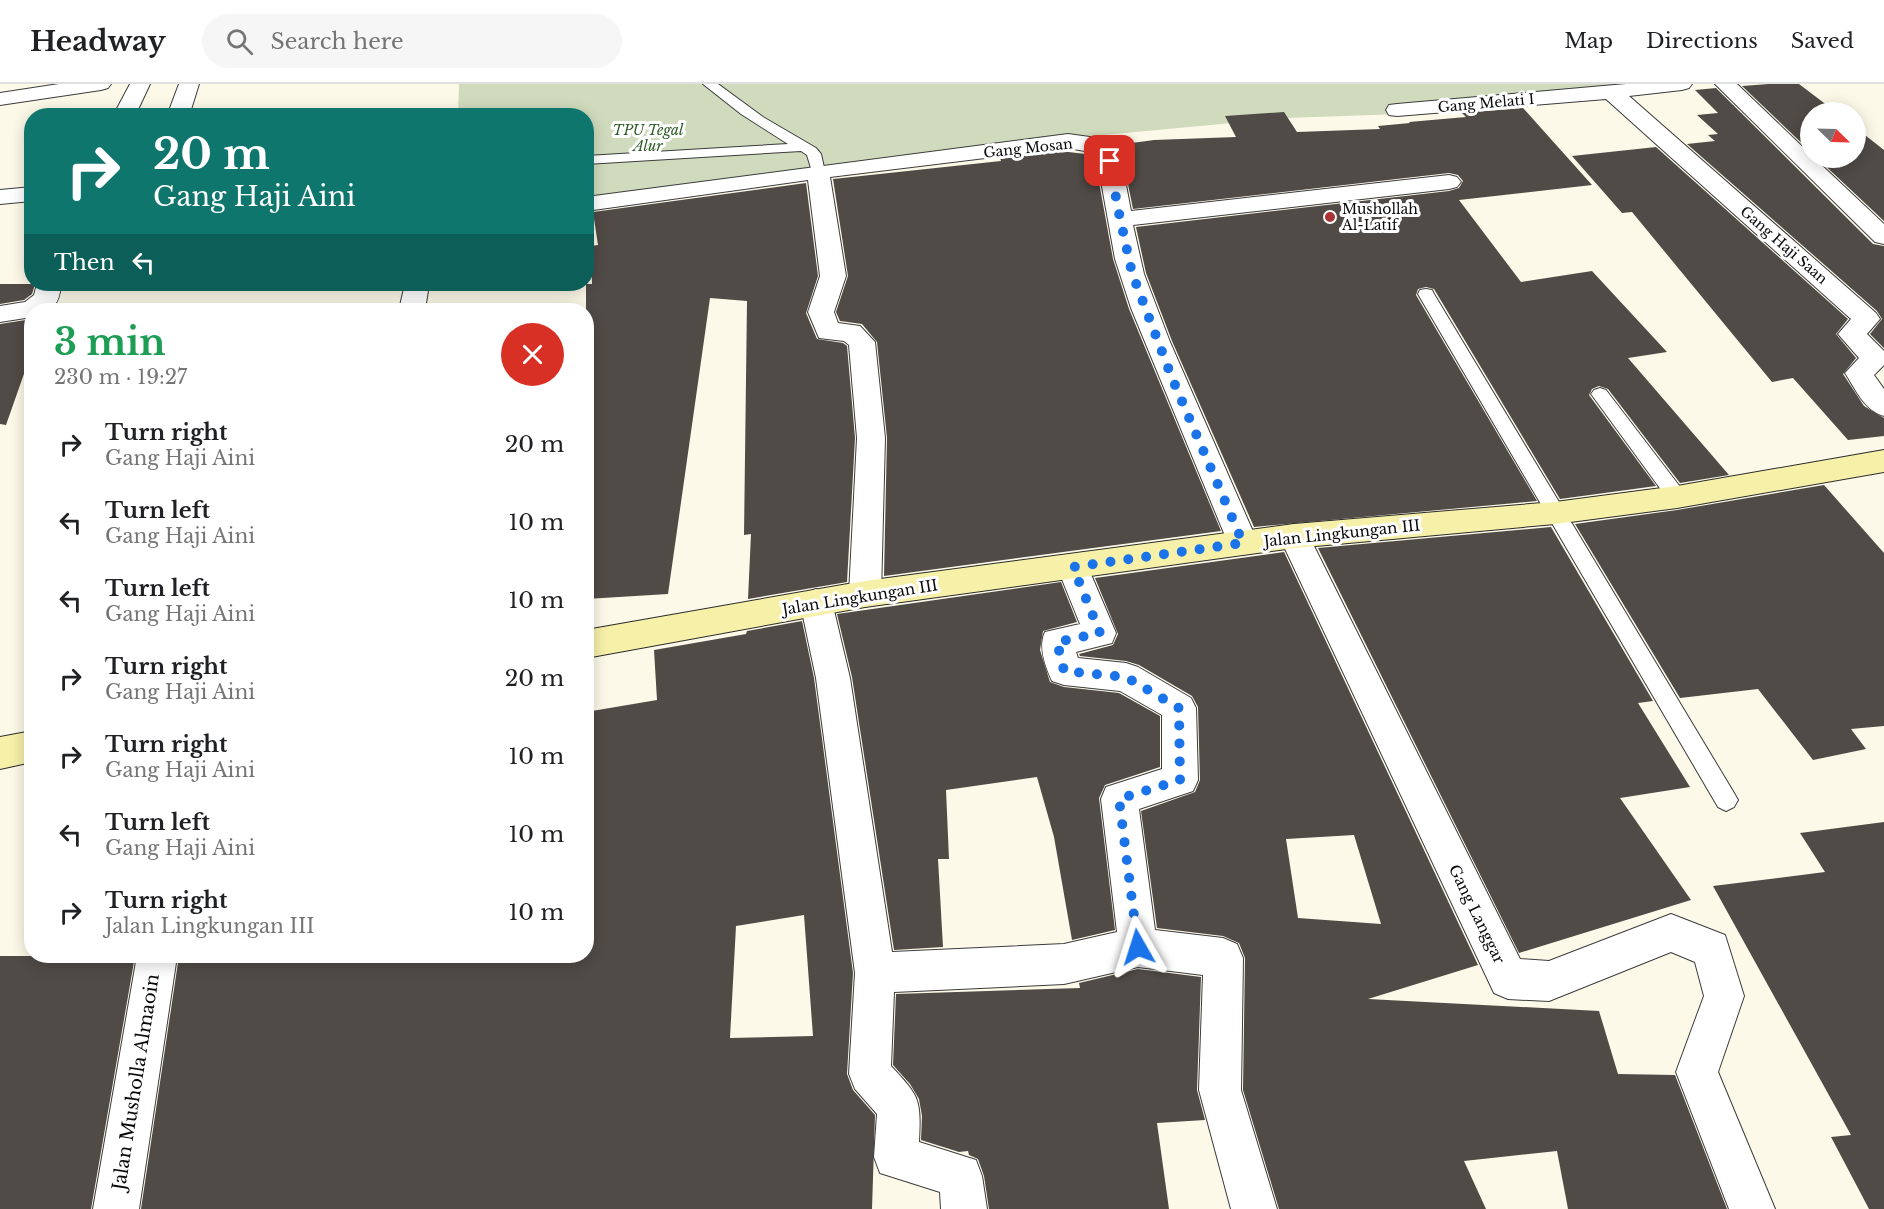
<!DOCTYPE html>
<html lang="en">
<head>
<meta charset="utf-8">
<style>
  :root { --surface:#fff; --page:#f6f6f6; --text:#202124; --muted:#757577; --line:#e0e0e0 }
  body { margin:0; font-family:"Libre Baskerville",serif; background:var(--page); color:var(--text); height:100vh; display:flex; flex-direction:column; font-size:22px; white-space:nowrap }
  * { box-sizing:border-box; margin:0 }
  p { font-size:20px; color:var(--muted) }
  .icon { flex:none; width:33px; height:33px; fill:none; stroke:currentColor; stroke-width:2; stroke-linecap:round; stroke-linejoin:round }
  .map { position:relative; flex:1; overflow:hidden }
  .side { position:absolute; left:24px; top:219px; width:570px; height:660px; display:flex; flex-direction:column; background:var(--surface); border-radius:24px; box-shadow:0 3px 15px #0003 }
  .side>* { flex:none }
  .hud { position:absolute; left:24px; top:24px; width:570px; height:183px; border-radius:24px; box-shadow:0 3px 15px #0003; background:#0f766e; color:#fff; overflow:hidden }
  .needle { width:39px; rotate:113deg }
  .buttons { position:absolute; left:1800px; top:18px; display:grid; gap:12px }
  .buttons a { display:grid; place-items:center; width:66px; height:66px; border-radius:50%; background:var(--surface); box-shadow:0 3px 15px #0003; font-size:30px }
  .pin { position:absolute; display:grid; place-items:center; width:51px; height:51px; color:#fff; margin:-26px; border-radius:12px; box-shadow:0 3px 9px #0006 }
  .me { position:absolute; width:66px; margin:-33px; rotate:354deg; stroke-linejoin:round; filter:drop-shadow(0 0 4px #0008) }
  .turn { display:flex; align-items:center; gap:21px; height:126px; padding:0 30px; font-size:27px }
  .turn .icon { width:78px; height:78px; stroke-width:2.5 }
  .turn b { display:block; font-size:42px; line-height:51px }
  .then { display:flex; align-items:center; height:57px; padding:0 30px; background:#0003; gap:12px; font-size:22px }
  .round { display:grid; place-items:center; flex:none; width:63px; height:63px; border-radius:32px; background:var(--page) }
  .overview { display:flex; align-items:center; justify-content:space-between; height:102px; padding:0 30px }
  h1 { font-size:36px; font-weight:700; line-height:45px; color:#1e9e55 }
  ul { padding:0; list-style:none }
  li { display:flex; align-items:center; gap:18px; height:78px; padding:0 30px }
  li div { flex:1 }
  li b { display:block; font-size:22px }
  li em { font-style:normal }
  header { display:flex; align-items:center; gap:36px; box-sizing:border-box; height:84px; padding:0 30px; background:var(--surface); border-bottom:2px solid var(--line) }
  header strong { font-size:28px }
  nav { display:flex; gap:33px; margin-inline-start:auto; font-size:21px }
  .search { width:420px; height:54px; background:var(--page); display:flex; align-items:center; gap:15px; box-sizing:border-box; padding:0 21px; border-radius:33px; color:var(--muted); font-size:22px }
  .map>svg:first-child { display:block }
</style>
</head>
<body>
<header>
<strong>Headway</strong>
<div class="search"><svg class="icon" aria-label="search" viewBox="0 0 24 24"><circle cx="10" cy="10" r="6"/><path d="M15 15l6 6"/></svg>Search here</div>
<nav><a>Map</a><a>Directions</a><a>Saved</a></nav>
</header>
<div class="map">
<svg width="1884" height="1125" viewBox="0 0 1884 1125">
  <rect width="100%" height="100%" fill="#fdf9e8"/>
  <path fill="#d0dbbd" d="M459 0H1646L1431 29 1286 34 1104 51 798 87 587 117 586 32H458Z"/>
  <path fill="#514b47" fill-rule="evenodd" d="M1769 0H1799L1836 28H1810V67L1742 2Z
    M1716 4 1873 160 1884 162V264L1870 250 1882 235 1877 227 1687 60 1715 57 1708 51 1718 50 1697 31 1718 29 1695 6Z
    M1523 24 1592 101 1459 116 1521 198 1592 187 1667 268 1628 274 1729 391 1680 399 1608 305 1599 302 1592 305 1589 311 1656 402 1560 415 1434 205 1426 203 1418 205 1416 211 1537 417 1254 443 1172 257 1146 189 1136 143 1449 107 1459 104 1463 97 1458 91 1449 89 1133 125 1124 80 1117 61 1154 56 1236 53 1225 32 1284 28 1297 48 1380 45 1378 42 1410 39 1409 38 1466 33 1462 29Z
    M1856 44 1884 66V137L1817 74H1856Z
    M1656 63 1848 235 1836 250 1856 274 1843 290 1864 322 1884 334V352L1848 356 1793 294 1772 298 1632 128 1622 129 1572 72Z
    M1060 67 1094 71 1113 175 1129 225 1221 447 884 492 887 354 877 258 862 240 840 237 836 228 848 192 833 95 1001 77 1000 74Z
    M806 99 818 192 806 229 817 255 843 259 847 262 855 354 847 498 748 515 751 450 744 451 747 217 710 214 668 510 586 515V200H592L591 162 598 161 593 128Z
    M0 200H35L32 210 24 216 0 220Z
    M32 235V267L6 341 0 340V240Z
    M1824 401 1884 469V642L1851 645 1866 665 1813 676 1758 605 1680 614 1575 440 1677 426Z
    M1551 443 1653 617 1638 619 1690 703 1620 714 1691 816 1519 869 1318 464Z
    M1284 468 1478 881 1368 915 1599 927 1618 990 1675 991 1727 1125H1568L1557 1067 1464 1077 1486 1125H1279L1243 1006 1245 874 1239 859 1223 852 1157 844 1141 727 1195 708 1200 696 1198 623 1192 612 1139 581 1126 577 1080 572 1079 570 1113 561 1118 550 1095 494ZM1354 751 1381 840 1298 834 1286 755Z
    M1061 498 1077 538 1043 547 1040 566 1050 598 1064 603 1119 609 1160 632V683L1105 701 1099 714 1115 846 1072 856 1054 753 1037 693 946 706 949 775H938L943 863 894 866 852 593 837 530Z
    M802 537 814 594 853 889 847 990 853 1006 875 1031 872 1125H141L179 872H586V628L657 616 654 566 746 550 747 547ZM804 831 813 952 730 954 736 842Z
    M1884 738V1125H1869L1831 1053 1851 1051 1713 802 1825 788 1800 749Z
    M0 872H135L91 1125H0Z
    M1138 885 1201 893 1197 1006 1205 1036 1157 1039 1169 1125H989L984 1092 978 1075 969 1071 968 1067 959 1068 921 1056 922 1032 919 1015 910 1000 893 981 896 910 1080 904 1079 899Z"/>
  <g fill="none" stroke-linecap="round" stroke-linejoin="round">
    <defs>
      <path id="lane" d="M703 0H718L763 33 816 64 821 70 825 88 823 91H813L807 71 801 67 586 80V72L788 60 741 30Z
        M1426 205 1432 206 1434 210 1734 709 1738 716 1734 723 1726 727 1718 723 1418 210 1420 206Z
        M1600 304 1606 306 1684 408 1686 413 1684 418 1677 420 1670 418 1594 314 1591 310 1594 306Z"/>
      <path id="street" d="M59 0H111L108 4 101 6 0 21V9Z
        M130 0H150L135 32H113Z
        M179 0H199L189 32H167Z
        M1626 0H1692L1689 4 1682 6 1629 12 1876 229 1880 235 1867 250 1884 267V281L1874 291 1884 305V332C1864 326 1856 306 1845 289L1859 274 1838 250 1851 235 1606 15 1397 32 1389 31 1386 26 1389 21 1397 20Z
        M1715 0H1737L1810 70V74H1814L1884 140V160L1875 158Z
        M1068 50 1097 54 1114 60 1122 80 1131 127 1449 91 1457 93 1461 98 1457 103 1449 105 1133 141 1144 190 1170 258 1258 459 1254 467 1243 471 1232 467 1228 459 1131 224 1115 175 1096 69 1068 64 830 93 846 192 834 228 838 239 860 242 875 258 885 354 881 510 876 519 865 523 854 519 849 510 857 354 849 261 844 257 819 254 808 228 820 192 808 96 586 127V113Z
        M32 103V117L0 120V106Z
        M37 200H61C59 222 54 226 32 226V233L0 238V222L25 218 34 211Z
        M405 200H429L425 226H399Z
        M1294 440 1305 444 1309 452 1520 875 1549 877 1671 830 1725 851 1744 912 1718 988 1775 1125H1729L1676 988 1704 912 1695 878 1671 868 1549 917 1508 915 1494 909 1279 452 1283 444Z
        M1073 471 1084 474 1116 549 1112 559 1076 568 1078 574 1126 579 1138 583 1191 614 1196 624 1198 696 1193 707 1139 725 1155 846 1223 854 1237 860 1243 874 1241 1006 1277 1125H1231L1199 1006 1203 891 1138 883 1064 900 894 908 891 982C920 1013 921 1015 919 1058L976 1076 982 1092 987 1125H941L940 1108 880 1089 874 1073 877 1030 855 1005 849 990 855 889 816 594 800 518 805 509 816 505 827 509 832 518 850 594 892 868 1064 860 1117 848 1101 715 1106 703 1162 685V631L1120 607 1064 601 1052 597C1045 582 1038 563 1045 548L1080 540 1057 483 1062 474Z
        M137 872H177L139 1125H93Z"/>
      <path id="secondary" d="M1884 366V388L1677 424 1555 440 1294 464 865 523 586 574V546L865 497 1294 440 1555 418 1677 402Z
        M32 647V678L0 685V653Z"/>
    </defs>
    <use href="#lane" stroke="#3c3c3c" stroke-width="2"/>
    <use href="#street" stroke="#3c3c3c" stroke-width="2"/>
    <use href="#secondary" stroke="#2b2b2b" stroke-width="2"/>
    <use href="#lane" fill="#fff" fill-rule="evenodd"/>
    <use href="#street" fill="#fff" fill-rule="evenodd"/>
    <use href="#secondary" fill="#f6f0a9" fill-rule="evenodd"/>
  </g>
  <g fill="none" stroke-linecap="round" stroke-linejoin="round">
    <path stroke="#1a73e8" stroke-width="10" stroke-dasharray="0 18" d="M1110 77 1117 120 1132 189 1172 294 1243 459 1073 483 1100 549 1057 558 1064 587 1126 593 1179 624 1180 696 1119 715 1138 863"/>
  </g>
  <circle fill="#aa3134" stroke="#fff" stroke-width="2" cx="1330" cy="133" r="6"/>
  <g text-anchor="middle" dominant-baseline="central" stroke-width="6" stroke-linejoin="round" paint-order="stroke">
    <g font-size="14" fill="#090909" stroke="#fff">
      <text transform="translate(1486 19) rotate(-5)">Gang Melati I</text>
      <text transform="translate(1028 64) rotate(-6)">Gang Mosan</text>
      <text transform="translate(1784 161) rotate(41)">Gang Haji Saan</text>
    </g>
    <g font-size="14" font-style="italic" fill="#2c5922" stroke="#fff">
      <text x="648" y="46">TPU Tegal<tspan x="648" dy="16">Alur</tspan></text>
    </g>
    <g font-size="14" fill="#090909" stroke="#fff" text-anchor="start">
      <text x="1342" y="125">Mushollah<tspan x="1342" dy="16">Al-Latif</tspan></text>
    </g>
    <g font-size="15" fill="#090909" stroke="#fff">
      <text transform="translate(1342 449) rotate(-6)">Jalan Lingkungan III</text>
      <text transform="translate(860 513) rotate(-9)">Jalan Lingkungan III</text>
      <text transform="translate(1477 830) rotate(64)">Gang Langgar</text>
    </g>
    <g font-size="18" fill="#090909" stroke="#fff">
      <text transform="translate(136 998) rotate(-81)">Jalan Musholla Almaoin</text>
    </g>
  </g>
</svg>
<div class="buttons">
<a><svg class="needle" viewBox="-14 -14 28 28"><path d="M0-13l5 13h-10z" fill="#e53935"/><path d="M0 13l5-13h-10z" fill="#757577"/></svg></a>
</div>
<div class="pin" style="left:1110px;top:77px;background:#d93025"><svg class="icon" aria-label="arrive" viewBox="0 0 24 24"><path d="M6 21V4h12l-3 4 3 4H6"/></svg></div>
<svg class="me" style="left:1138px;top:863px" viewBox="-20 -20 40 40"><path d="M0-17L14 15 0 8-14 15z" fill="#1a73e8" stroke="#fff" stroke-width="4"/></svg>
<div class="hud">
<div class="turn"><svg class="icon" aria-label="right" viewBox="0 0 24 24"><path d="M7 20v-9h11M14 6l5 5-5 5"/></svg><div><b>20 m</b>Gang Haji Aini</div></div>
<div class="then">Then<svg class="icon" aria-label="left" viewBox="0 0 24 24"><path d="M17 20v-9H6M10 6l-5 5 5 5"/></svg></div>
</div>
<section class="side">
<div class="overview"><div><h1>3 min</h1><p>230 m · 19:27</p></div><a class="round" style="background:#d93025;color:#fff"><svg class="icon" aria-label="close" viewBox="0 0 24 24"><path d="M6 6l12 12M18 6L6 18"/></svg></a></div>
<ul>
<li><svg class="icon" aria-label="right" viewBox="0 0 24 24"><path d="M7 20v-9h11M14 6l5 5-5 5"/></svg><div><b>Turn right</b><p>Gang Haji Aini</p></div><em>20 m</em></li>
<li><svg class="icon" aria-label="left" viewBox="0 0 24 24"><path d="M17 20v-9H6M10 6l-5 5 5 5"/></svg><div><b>Turn left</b><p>Gang Haji Aini</p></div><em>10 m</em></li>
<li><svg class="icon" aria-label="left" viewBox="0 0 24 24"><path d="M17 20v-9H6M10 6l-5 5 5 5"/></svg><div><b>Turn left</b><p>Gang Haji Aini</p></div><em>10 m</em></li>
<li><svg class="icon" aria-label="right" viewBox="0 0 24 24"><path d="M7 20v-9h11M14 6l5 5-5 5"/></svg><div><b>Turn right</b><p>Gang Haji Aini</p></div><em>20 m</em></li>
<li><svg class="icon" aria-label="right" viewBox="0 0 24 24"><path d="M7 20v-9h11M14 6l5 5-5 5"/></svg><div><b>Turn right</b><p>Gang Haji Aini</p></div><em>10 m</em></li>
<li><svg class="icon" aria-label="left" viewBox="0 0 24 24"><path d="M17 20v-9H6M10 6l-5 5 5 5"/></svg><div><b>Turn left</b><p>Gang Haji Aini</p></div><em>10 m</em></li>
<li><svg class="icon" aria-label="right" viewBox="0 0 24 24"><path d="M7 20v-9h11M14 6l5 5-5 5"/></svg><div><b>Turn right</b><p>Jalan Lingkungan III</p></div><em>10 m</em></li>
</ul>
</section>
</div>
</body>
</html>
